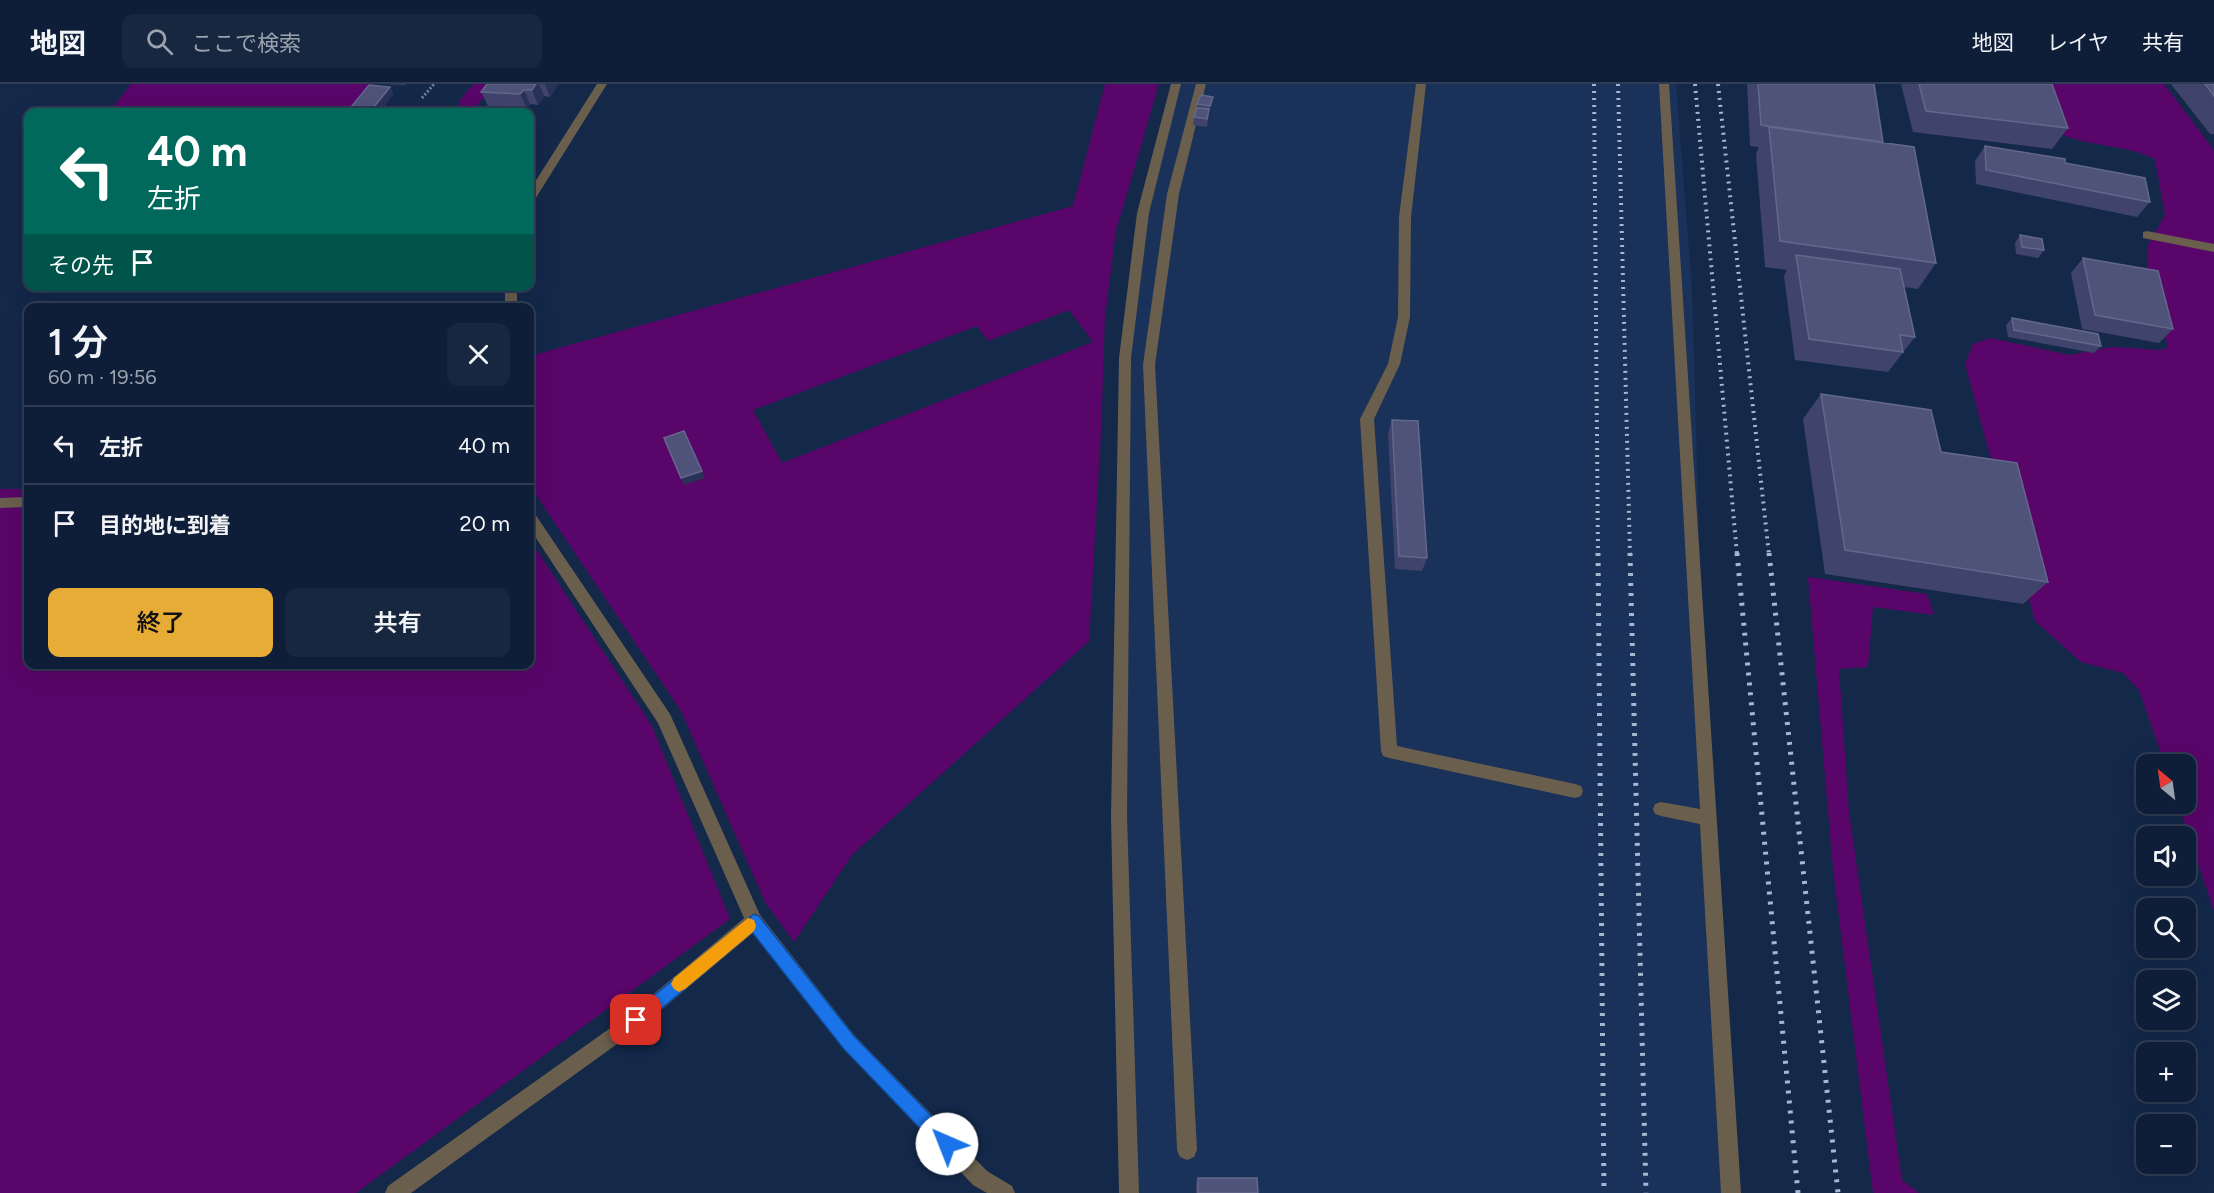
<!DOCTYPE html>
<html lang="ja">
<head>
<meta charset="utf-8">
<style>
  :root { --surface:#0f1e38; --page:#182740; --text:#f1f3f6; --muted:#9ba2ae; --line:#2f3c53; --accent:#e7ac36 }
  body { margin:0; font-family:Figtree,"Noto Sans JP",sans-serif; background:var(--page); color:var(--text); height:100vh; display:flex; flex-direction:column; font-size:22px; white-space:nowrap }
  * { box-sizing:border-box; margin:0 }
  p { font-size:20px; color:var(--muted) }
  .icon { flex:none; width:33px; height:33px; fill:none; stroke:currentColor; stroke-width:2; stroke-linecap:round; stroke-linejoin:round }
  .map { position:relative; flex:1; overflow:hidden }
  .details { position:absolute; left:24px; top:219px; width:510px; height:366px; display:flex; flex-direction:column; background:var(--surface); border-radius:12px; box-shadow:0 6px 24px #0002,0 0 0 2px var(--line) }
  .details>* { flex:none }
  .guide { position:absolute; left:24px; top:24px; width:510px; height:183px; border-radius:12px; box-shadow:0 6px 24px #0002,0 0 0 2px var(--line); background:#00695c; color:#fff; overflow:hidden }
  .needle { width:39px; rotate:331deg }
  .buttons { position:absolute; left:2136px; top:670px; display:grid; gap:12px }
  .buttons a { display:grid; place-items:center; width:60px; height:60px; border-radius:12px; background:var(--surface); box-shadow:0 6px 24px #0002,0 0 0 2px var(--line); font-size:30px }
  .pin { position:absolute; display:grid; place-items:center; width:51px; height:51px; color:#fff; margin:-26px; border-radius:12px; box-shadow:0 3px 9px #0006 }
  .me { position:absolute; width:66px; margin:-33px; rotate:316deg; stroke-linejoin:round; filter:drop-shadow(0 0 4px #0008) }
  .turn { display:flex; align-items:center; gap:21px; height:126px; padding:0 24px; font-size:27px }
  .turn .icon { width:78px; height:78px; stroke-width:2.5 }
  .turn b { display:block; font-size:42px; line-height:51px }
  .then { display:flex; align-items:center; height:57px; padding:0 24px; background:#0003; gap:12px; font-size:22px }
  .round { display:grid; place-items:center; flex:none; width:63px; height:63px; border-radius:12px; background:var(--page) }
  .summary { display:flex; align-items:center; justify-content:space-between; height:102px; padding:0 24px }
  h1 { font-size:36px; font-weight:600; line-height:45px }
  .button { display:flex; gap:12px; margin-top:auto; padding:12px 24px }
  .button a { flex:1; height:69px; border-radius:12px; background:var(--accent); color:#111; font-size:24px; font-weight:600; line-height:69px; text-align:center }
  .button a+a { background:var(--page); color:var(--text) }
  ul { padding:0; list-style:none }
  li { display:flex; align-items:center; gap:18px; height:78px; padding:0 24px; border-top:2px solid var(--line) }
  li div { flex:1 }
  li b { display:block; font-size:22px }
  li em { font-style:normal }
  header { display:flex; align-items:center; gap:36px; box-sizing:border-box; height:84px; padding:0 30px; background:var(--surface); border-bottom:2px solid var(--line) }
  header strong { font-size:28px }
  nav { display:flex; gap:33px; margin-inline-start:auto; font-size:21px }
  .search { width:420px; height:54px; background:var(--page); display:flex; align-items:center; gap:15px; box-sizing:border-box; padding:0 21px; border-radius:12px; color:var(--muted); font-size:22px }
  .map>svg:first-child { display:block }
</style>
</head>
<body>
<header>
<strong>地図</strong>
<div class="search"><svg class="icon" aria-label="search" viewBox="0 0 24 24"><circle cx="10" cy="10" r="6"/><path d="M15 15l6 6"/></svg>ここで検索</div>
<nav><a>地図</a><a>レイヤ</a><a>共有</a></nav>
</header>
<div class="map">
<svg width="2214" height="1109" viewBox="0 0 2214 1109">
  <rect width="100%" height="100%" fill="#14284a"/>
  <path fill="#1a3159" d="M1176 0H1676L1692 203 1707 734 1731 1109H1129L1119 733 1125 274 1143 129Z"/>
  <path fill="#590569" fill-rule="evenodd" d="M131 0H374L352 28H109Z
    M474 0H494L472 28H467L469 26H459V17Z
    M1105 0H1159L1116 147 1105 232 1101 348 1089 557 852 771 794 858 765 818 681 627 530 402V272L1073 122ZM1069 226 1093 258 782 379 753 326 977 242 988 257Z
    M2038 0H2164L2214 66V827L2178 720H2186V681H2165L2139 606 2123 589 2081 578 2035 537 1965 280 1973 260 1990 254 2070 271 2112 263 2161 266 2168 263 2148 184 2147 163 2165 131 2155 75C2124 60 2087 63 2056 48Z
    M0 405H28V580H530V456L652 642 730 835 356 1109H0Z
    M1808 493 1927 510 1934 531 1873 523 1868 583 1839 585 1849 728 1902 1096 1919 1109H1873L1833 785Z"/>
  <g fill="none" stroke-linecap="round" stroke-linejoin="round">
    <path stroke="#7384a0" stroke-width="3" stroke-dasharray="2 2" stroke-linecap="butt" d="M422 14 434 0"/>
    <path fill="#6a5f4d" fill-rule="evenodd" d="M1196 0H1206L1179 110 1155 281 1197 1066 1194 1073 1187 1076 1180 1073 1177 1066 1143 281 1167 110Z
      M1416 0H1426L1411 133 1410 233 1400 280 1374 335 1397 662 1575 700 1581 702 1583 707 1581 712 1575 714 1389 674 1383 672 1381 667 1360 335 1388 280 1398 233 1399 133Z
      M1659 0H1669L1741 1109H1721L1700 740 1661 732 1655 730 1653 725 1655 720 1661 718 1700 725Z
      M505 202H517V224H505Z
      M28 413V423L0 424V414Z
      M530 428 535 430 670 630 760 831 855 952 987 1087 1012 1102 1015 1109H987L973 1101 843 964 748 843 658 639 530 445Z"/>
    <path fill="#6a5f4d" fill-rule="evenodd" d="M597 0H607L534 117 530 118V106Z
      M1171 0H1181L1149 129 1131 274 1127 733 1139 1109H1119L1111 733 1119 274 1137 129Z
      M2147 147 2214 160V168L2143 154V148Z
      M754 829 760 831 763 837 760 843 642 942 411 1109H385L388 1102 630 930 748 831Z"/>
    <path stroke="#a8b7d0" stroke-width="4" stroke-dasharray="2 5" stroke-linecap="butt" d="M1594 0 1598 471
      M1618 0 1630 471
      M1695 0 1737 471
      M1718 0 1769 471"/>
    <path stroke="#a8b7d0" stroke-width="5" stroke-dasharray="3 7" stroke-linecap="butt" d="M1598 469 1604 1109
      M1630 469 1646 1109
      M1737 469 1798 1109
      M1769 469 1838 1109"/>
  </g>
  <path fill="#40436b" d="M385 0H406L405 1Z
    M487 0H558L550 13 544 12 538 21 530 20 527 25 488 22 481 8Z
    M1747 0H1874L1883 59 1936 179 1918 205 1904 203 1915 253 1888 288 1795 276 1784 192 1787 186 1765 183 1756 70 1759 63 1750 62Z
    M1901 0H2052L2068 44 2052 65 1913 48Z
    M2171 0H2214V50H2210Z
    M1197 20H1212L1209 29 1207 43 1193 41 1194 33 1197 24Z
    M1985 62 2065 79 2150 118 2137 133 1976 100 1975 77Z
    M2020 151 2044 166 2038 174 2016 170 2015 159Z
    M2083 174 2173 245 2159 259 2082 245 2071 189Z
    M2012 234 2101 262 2094 269 2008 253 2006 241Z
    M1821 310 1941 368 2048 498 2023 520 1825 490 1803 335Z
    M1392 336 1427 474 1422 487 1395 485 1388 349Z
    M1198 1094 1258 1109H1196V1099Z"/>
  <path fill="#283258" d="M536 0H539L544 12 538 21 532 6Z
    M545 0H558L550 13Z
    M390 3 394 10 380 28H370Z
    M524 6 530 20 527 25 520 10Z
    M1213 13 1212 20 1209 29 1210 22Z
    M702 387 705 394 684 401 681 394Z"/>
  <path fill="#4f5379" stroke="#62688b" stroke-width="1.5" d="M487 0H536L532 6H524L520 10 481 8Z
    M1758 0H1874L1883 58 1761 41Z
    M1919 0H2052L2068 44 1926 27Z
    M2205 0H2214V12Z
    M369 1 390 3 370 28H347Z
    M1201 11 1213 13 1210 22 1197 20Z
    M480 24 528 28H477Z
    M1197 24 1209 25 1207 35 1194 33Z
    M1769 43 1914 63 1936 179 1780 157Z
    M1985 62 2065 75V79L2145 94 2150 118 1986 86Z
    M2020 151 2042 155 2044 166 2022 163Z
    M1796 171 1900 185 1915 253 1900 251 1903 268 1809 255Z
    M2083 174 2158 187 2173 245 2095 231Z
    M2012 234 2098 250 2101 262 2014 246Z
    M1821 310 1931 326 1941 368 2017 379 2048 498 1845 466Z
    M1392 336 1418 337 1427 474 1399 472Z
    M684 347 702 387 681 394 664 354Z
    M1198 1094H1257L1258 1109H1198Z"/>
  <path fill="#1a73e8" stroke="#114b97" stroke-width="1.5" d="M754 830 759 832 854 952 953 1054 956 1060 953 1066 947 1068 941 1066 843 964 752 848 641 942 636 945 630 942 627 936 630 931Z"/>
  <path fill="#f59e0b" d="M748 834 754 836 756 842 754 847 685 905 679 908 674 905 671 900 674 894Z"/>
</svg>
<div class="buttons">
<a><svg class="needle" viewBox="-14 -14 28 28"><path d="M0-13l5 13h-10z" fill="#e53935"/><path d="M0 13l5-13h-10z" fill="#9ba2ae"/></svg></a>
<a><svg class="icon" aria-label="sound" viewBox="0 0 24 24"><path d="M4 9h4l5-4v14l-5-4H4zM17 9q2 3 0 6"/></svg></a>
<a><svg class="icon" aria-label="search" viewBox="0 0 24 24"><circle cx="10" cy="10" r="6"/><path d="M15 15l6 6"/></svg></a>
<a><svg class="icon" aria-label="layers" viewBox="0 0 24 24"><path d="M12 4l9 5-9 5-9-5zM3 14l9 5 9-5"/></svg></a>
<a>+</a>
<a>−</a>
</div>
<div class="pin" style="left:636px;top:936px;background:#d93025"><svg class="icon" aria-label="arrive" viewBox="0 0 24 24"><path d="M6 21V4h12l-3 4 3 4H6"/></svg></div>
<svg class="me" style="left:947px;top:1060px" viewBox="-20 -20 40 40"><circle r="19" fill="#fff"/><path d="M0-13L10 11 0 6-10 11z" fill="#1a73e8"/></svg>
<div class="guide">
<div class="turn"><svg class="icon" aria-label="left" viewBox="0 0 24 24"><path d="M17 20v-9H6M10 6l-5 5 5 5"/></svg><div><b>40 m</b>左折</div></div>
<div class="then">その先<svg class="icon" aria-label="arrive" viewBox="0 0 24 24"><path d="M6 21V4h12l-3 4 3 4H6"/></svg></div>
</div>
<section class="details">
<div class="summary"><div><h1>1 分</h1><p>60 m · 19:56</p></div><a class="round"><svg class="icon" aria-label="close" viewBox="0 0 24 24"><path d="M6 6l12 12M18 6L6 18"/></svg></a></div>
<ul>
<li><svg class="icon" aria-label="left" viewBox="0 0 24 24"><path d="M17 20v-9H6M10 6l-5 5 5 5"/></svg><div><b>左折</b></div><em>40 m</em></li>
<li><svg class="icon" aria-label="arrive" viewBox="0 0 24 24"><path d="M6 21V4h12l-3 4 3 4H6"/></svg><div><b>目的地に到着</b></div><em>20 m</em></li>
</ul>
<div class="button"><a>終了</a><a>共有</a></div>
</section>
</div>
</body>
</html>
